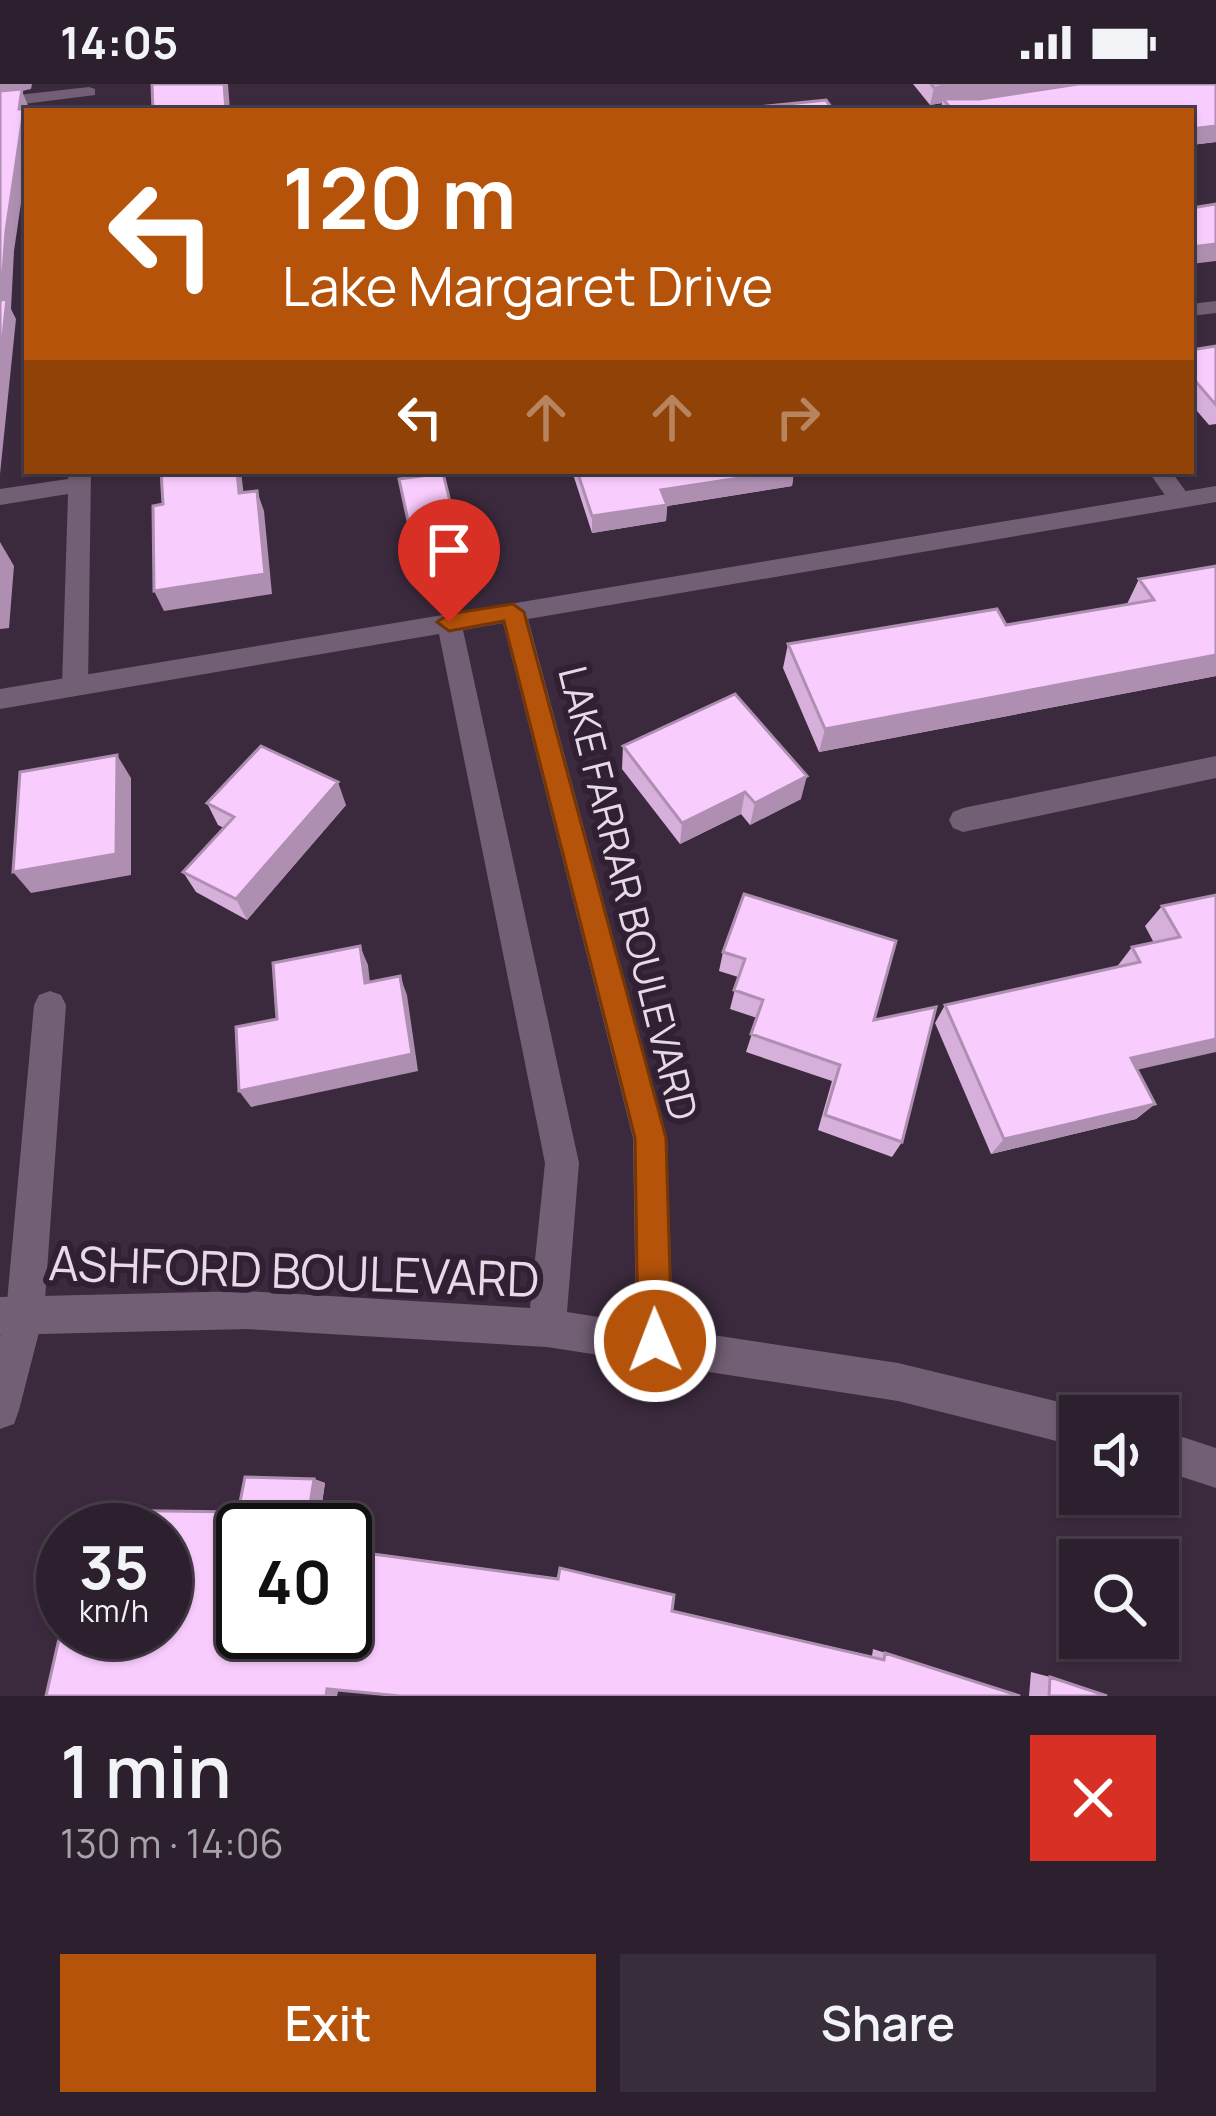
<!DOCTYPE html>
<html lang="en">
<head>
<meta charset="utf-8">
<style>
  :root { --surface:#2c202e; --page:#382d3a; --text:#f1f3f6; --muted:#a6a3aa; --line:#483e4a; --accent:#b45309 }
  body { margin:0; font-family:Manrope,sans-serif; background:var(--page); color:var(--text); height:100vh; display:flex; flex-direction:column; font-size:45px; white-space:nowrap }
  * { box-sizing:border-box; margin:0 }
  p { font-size:39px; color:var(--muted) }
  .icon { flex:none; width:66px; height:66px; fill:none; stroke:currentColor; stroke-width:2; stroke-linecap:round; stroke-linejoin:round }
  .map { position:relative; height:1612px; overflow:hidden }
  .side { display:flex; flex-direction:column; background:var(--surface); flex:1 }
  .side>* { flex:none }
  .banner { position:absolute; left:24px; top:24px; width:1170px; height:366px; border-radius:0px; box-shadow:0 3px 9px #0004,0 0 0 3px var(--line); background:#b45309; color:#fff; overflow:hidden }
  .controls { position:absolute; left:1059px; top:1311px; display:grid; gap:24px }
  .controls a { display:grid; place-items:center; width:120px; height:120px; border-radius:0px; background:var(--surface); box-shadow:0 3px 9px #0004,0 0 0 3px var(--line); font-size:60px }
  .speed { position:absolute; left:36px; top:1419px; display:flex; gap:24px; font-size:60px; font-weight:700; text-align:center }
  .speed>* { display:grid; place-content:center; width:156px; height:156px; border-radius:50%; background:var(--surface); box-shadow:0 3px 9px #0004,0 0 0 3px var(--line); line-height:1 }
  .speed small { font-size:30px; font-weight:400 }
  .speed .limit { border:6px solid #111; border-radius:18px; background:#fff; color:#111 }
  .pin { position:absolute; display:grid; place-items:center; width:102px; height:102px; color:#fff; margin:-123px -51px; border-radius:50% 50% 50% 0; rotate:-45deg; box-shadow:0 0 12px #0007 }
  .pin .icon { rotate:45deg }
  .me { position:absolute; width:132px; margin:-66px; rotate:359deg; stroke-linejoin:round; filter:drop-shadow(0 0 9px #0008) }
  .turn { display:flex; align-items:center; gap:42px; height:252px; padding:0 60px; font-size:54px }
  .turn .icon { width:156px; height:156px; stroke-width:2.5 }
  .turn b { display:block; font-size:84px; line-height:102px }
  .lanes { display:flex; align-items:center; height:114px; padding:0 60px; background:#0003; justify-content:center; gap:60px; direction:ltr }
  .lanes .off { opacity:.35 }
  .round { display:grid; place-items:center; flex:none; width:126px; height:126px; border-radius:0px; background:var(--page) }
  .head { display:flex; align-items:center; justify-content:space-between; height:204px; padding:0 60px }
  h1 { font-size:72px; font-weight:600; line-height:90px }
  .cta { display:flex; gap:24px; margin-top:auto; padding:24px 60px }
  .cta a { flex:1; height:138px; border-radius:0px; background:var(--accent); color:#fff; font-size:48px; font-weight:600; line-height:138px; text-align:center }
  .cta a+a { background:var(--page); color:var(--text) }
  .status { display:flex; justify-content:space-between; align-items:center; height:84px; padding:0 60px; background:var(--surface); direction:ltr }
  .status svg { height:33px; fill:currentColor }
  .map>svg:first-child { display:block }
</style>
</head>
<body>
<div class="status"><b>14:05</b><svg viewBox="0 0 49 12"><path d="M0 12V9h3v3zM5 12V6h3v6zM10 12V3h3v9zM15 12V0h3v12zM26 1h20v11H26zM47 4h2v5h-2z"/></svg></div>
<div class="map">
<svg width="1216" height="1612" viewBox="0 0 1216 1612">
  <rect width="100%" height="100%" fill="#3b2a3d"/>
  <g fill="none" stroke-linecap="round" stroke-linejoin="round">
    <path fill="#735f75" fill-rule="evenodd" d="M89 3 95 5V11L0 23V13Z
      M1216 217V229L1191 232V220Z
      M69 387H91L88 602 75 612 62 602 68 410 0 421V405L68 395Z
      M1148 387H1171L1192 416 1188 421H1172Z
      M1216 672V694L963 748 953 744 949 736 953 728 963 724Z
      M50 907 61 911 66 921 44 1229 19 1326 14 1340 0 1345V1253L6 1229 34 921 39 911Z"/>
    <path fill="#735f75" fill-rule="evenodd" d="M1216 402V418L528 535 667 1054 673 1245 898 1279 1080 1323 1095 1332H1080V1363L898 1317 547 1263 247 1245 0 1251V1213L247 1207 530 1224 545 1079 439 550 0 625V605ZM503 539 633 1054 636 1239 567 1228 579 1079 463 546Z
      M1158 1345 1216 1364V1404L1158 1385Z"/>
  </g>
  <path fill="#d6afda" d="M913 0H1075L973 15 1078 0H1216V58L1191 61V27H940L942 19 930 21Z
    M1216 262V340L1209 341 1191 320V266Z
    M572 387H794L792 402 667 422 666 437 592 449Z
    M1216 482V592L819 668 783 584 788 560 1006 541 1127 520 1139 495Z
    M623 662 801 715 750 741 741 730 680 760 622 685Z
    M207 719 346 721 247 836 196 808 183 788 224 744 218 741Z
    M744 810 874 936 902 1058 892 1073 818 1046 832 997 746 968 757 934 730 925 738 893 719 887 723 868Z
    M1216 811 1137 986 1155 1020 1136 1035 991 1070 935 939 945 921 1116 884 1132 863 1154 859 1145 842 1162 822Z
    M245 1393 314 1395 325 1399 318 1446H243V1548H345V1470L382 1471 558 1494 560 1484H562L674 1511 672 1526 872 1572 873 1565 1020 1612H400L338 1606 337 1612H46L63 1537V1548H165V1446H84L89 1426 238 1428Z
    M1031 1588 1050 1593 1107 1612H1029Z"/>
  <path fill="#ae8fb2" d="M0 0H32L31 5 22 7 29 24 27 27V78L14 167 11 225 16 235 0 390Z
    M224 0H228L230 27H226Z
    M963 0H1075L946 19 943 15 942 19 930 21 934 4Z
    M1216 42V58L1191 61V45Z
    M1216 160V177L1191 180V163Z
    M237 387H241L246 430 239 409Z
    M786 387H794L792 402 667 422 666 437 592 449V432L661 406Z
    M257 407 264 427 272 510 164 527 154 507Z
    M455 438 458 456 413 463 410 446Z
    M0 458 14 482 9 544 0 545Z
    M1216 571V592L819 668 825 645Z
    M117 671 131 694V791L31 809 13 788Z
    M807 692 801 715 750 741 755 719Z
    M338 698 346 721 247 836 236 815Z
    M745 708 741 730 680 760 682 739Z
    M360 862 368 881 372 918 365 899Z
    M400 892 407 911 418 987 251 1023 239 1007Z
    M1216 955V968L1114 991 1131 974Z
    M1155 1020 1136 1035 991 1070 1004 1055Z
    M314 1395 325 1399 318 1446H306Z
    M339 1600 337 1612H326L327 1605Z"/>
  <path fill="#f9ccfe" stroke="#ae8fb2" stroke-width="3" d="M152 0H224L226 27H153Z
    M931 0H963L934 4Z
    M1078 0H1216V42L1191 45V27H953L943 15H980Z
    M22 5 19 25H24L6 147 1 216 7 215 0 279V7Z
    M826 16 834 27H741L739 25Z
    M1216 120V160L1191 163V124Z
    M1216 262V321L1191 292V266Z
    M161 387H237L239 409 257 407 265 490 154 507 153 422 163 420Z
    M577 387H786L661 406 667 421 592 432Z
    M443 389 455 438 410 446 399 395Z
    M1216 482V571L825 645 788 560 997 525 1006 541 1154 516 1139 495Z
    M735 610 807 692 755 719 745 708 682 739 623 662Z
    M261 662 338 698 236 815 183 788 234 733 207 719Z
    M117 671 116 770 13 788 20 688Z
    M744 810 896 857 874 936 936 923 902 1058 825 1031 840 981 751 950 763 916 734 906 745 875 723 868Z
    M1216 811V955L1131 974 1155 1020 1004 1055 945 921 1140 878 1132 863 1180 853 1162 822Z
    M360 862 365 899 400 892 412 970 239 1007 236 943 277 935 273 879Z
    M245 1393 314 1395 306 1446H243V1548H345V1470H373L558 1495 560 1484 674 1511 672 1527 884 1576 885 1569 1020 1612H400L327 1605 326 1612H46L63 1537V1548H165V1446H84L89 1426 238 1428Z
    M1050 1593 1107 1612H1049Z"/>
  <path fill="#b45309" stroke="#753606" stroke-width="3" d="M513 520 524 528 666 1054 672 1257 667 1269 655 1274 643 1269 638 1257 635 1054 504 537 449 547 437 538 449 530Z"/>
  <g text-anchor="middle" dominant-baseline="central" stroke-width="12" stroke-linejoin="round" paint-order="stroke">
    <g font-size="39" fill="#e5dae6" stroke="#312033">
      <text transform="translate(629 809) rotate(76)">LAKE FARRAR BOULEVARD</text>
    </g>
    <g font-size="48" fill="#e5dae6" stroke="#312033">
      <text transform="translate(294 1186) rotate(2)">ASHFORD BOULEVARD</text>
    </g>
  </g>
</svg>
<div class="controls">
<a><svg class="icon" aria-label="sound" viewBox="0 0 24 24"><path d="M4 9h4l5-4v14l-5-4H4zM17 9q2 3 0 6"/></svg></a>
<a><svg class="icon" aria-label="search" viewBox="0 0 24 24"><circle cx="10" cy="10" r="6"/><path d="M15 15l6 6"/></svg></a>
</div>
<div class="speed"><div>35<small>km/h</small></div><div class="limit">40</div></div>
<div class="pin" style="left:449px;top:538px;background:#d93025"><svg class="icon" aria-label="arrive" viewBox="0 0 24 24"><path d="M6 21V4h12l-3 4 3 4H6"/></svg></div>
<svg class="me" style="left:655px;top:1257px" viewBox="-20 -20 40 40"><circle r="17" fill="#b45309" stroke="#fff" stroke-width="3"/><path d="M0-11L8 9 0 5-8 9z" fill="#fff"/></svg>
<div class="banner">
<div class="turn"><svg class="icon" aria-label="left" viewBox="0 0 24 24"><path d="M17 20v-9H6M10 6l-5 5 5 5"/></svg><div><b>120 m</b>Lake Margaret Drive</div></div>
<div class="lanes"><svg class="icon" aria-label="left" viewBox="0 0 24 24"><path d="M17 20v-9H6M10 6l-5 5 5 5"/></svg><svg class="icon off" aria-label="ahead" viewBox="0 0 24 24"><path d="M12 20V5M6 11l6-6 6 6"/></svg><svg class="icon off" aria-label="ahead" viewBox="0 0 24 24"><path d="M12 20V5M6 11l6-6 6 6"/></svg><svg class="icon off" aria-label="right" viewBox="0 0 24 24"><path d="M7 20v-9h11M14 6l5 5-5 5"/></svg></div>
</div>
</div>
<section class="side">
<div class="head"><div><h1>1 min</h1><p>130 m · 14:06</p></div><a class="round" style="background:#d93025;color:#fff"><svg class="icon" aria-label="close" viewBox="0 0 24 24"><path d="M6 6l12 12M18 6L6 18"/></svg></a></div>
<div class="cta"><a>Exit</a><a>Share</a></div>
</section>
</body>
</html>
